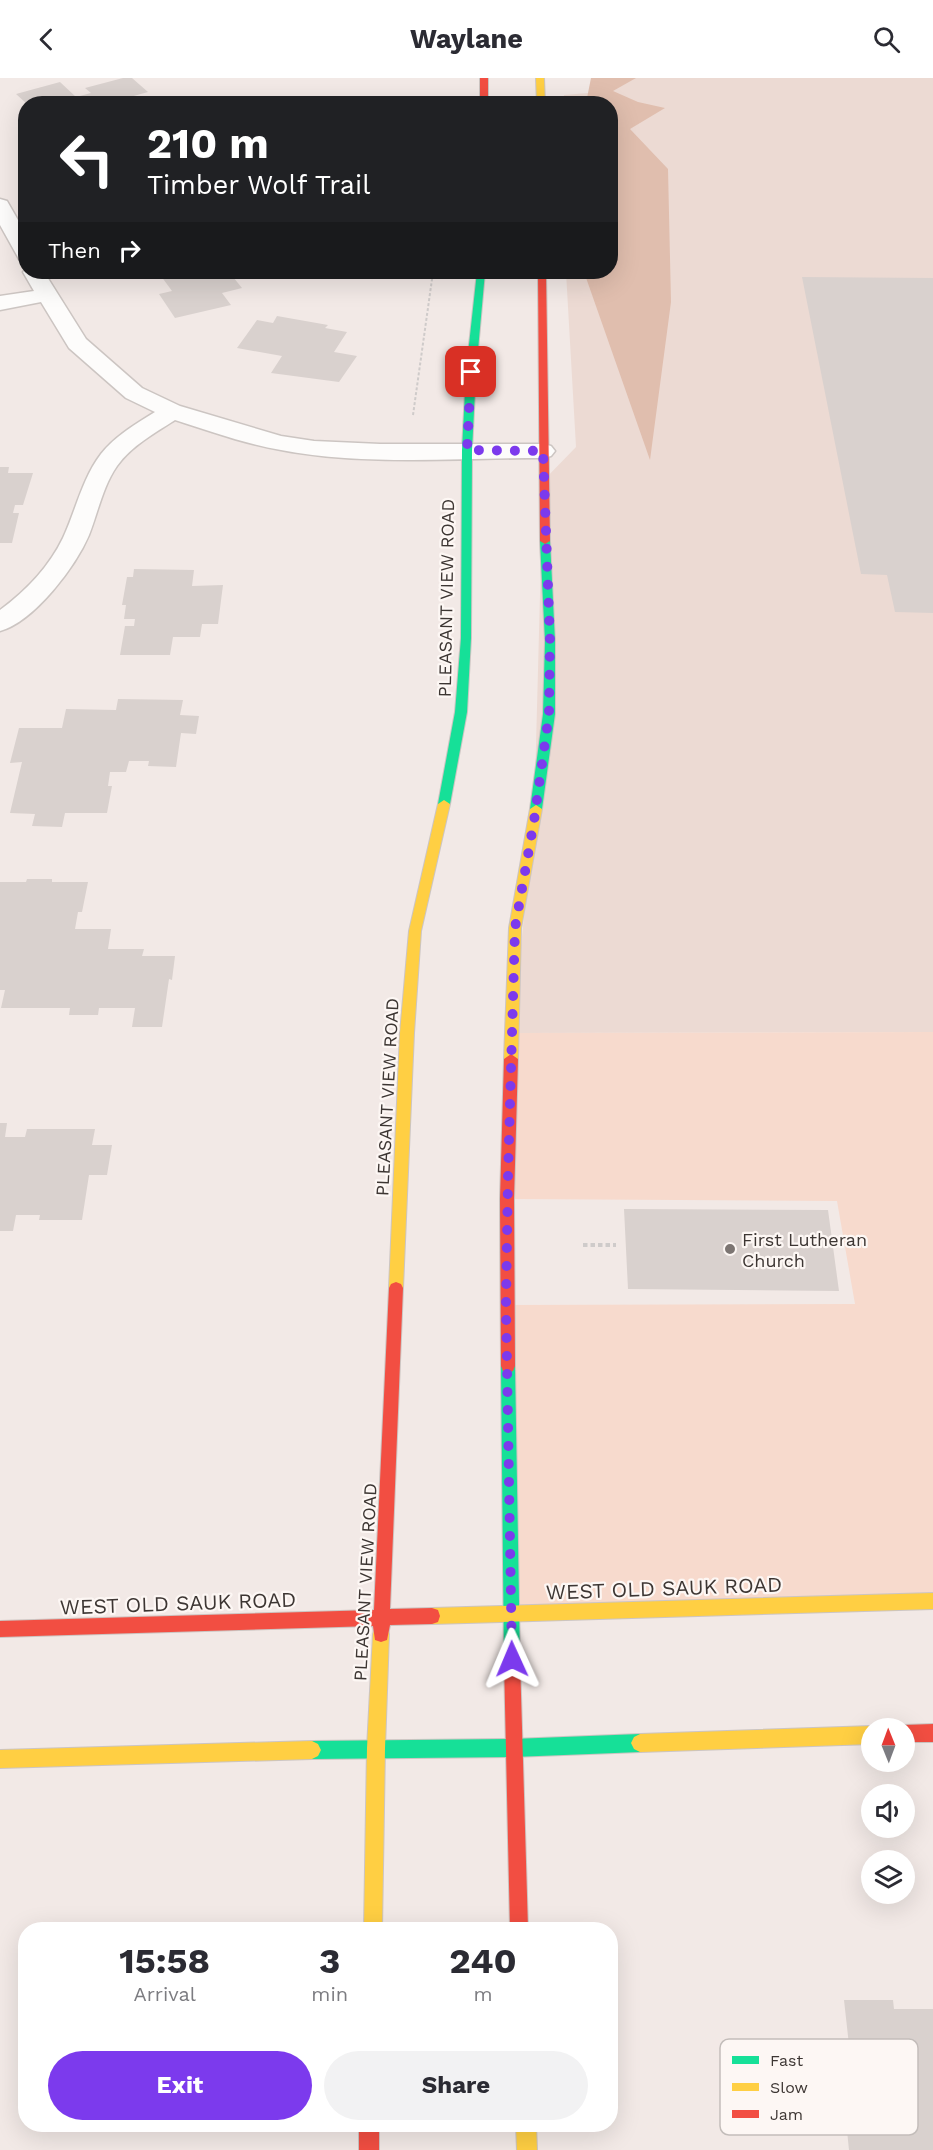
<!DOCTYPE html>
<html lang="en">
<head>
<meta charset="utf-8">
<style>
  :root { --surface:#fff; --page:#f2f2f3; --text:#2b2b33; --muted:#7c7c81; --accent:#7c3aed }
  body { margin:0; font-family:"Work Sans",sans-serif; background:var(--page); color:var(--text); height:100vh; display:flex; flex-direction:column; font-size:22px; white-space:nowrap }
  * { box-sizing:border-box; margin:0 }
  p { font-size:20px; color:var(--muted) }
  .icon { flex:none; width:33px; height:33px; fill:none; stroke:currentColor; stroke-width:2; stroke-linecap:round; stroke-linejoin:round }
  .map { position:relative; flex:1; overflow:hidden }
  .sheet { position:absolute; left:18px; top:1844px; width:600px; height:210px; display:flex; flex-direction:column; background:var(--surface); border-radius:24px; box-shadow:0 6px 24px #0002 }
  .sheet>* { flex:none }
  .banner { position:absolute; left:18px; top:18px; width:600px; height:183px; border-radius:24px; box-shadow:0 6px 24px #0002; background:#202124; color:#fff; overflow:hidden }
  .needle { width:39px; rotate:359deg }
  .tools { position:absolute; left:861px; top:1640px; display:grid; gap:12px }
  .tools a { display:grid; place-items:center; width:54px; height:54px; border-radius:50%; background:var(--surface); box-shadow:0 6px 24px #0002; font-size:30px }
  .pin { position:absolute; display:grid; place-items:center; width:51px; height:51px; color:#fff; margin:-26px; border-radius:12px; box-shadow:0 3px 9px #0006 }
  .me { position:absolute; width:66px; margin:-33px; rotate:359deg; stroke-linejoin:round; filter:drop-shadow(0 0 4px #0008) }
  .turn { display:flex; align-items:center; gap:21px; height:126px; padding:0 30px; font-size:27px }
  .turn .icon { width:78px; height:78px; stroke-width:2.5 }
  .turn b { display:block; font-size:42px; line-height:51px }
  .then { display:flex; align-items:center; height:57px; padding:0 30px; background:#0003; gap:12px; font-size:22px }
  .eta { display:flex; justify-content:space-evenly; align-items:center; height:102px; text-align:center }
  .eta b { font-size:36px; font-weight:700; line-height:42px }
  .primary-button { display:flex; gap:12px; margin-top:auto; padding:12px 30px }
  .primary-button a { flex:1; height:69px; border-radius:36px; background:var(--accent); color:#fff; font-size:24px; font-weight:700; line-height:69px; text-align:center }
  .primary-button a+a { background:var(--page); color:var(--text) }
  header { display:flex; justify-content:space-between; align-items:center; height:78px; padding:0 30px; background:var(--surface); font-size:27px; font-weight:700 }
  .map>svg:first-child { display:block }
</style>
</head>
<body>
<header><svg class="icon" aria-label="back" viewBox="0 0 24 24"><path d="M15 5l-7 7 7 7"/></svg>Waylane<svg class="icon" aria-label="search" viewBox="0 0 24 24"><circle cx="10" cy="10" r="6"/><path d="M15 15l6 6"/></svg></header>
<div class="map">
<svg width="933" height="2072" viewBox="0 0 933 2072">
  <rect width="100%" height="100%" fill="#f2e9e6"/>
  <path fill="#ecdad3" d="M621 0H933V954L512 955 534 743 543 403 576 369 566 194H610V26L563 25 564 17 612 13Z"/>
  <path fill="#f7dacd" d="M933 954V1523L511 1536 506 1227 855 1226 837 1123 507 1121 512 955Z"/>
  <path fill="#e0beae" d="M591 0H636L613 13 638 24 665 30 630 51 668 91 671 224 650 382 584 194H610V26L586 25Z"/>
  <path fill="#d9d1ce" d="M123 0H132L148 14 105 26H27L16 16 60 4 76 19 91 15 85 10Z
    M158 194H229L242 210 222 215 231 227 175 240 159 216 172 213Z
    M802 199 933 200V535L895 534 887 497 861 496Z
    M277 238 328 247 325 250 347 254 334 274 357 278 339 304 271 295 282 278 237 270 257 242 273 245Z
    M0 389H9L8 395H33L23 427H15L13 435H19L12 465H0Z
    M134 491 194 492 192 508 223 507 218 546H202L200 559H173L170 577H120L125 548H134L135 541H124L126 527H122L127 499H133Z
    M118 621 183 622 180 637 199 638 196 656 181 655 176 689 148 688 149 683H129L126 694H110L108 708H112L107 735H65L62 749 32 748 35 736 10 735 22 684 10 685 19 650H62L66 631 116 632Z
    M27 801H52V804H88L82 834H78L75 851H111L108 871H144L142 878H175L172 902 169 901 162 949H132L135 930H99L98 937H69L70 930H1L5 912H0V804H26Z
    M0 1045H7L5 1059H25L27 1051H95L92 1067H112L107 1097H89L82 1142H39L40 1137H16L13 1153H0Z
    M624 1131 828 1132 839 1213 628 1211Z
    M844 1922H893L894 1931H933V2072H849L846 2043H861L855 1985H851Z"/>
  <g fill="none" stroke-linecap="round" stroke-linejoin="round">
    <defs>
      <path id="street" d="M0 121 7 123 26 156V183L19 181 0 147Z
        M26 191V194H44L86 261 142 310 180 328 281 358 314 363 380 366H543L551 368 555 373 551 378 543 380C459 380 363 388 281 372 245 366 210 353 175 342 155 355 131 368 117 388 103 408 98 434 89 457 76 488 34 544 0 553V532C26 513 49 489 63 460 76 432 82 401 101 376 115 358 136 346 155 334L126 320 69 270 41 224 0 232V218L34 213 23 194Z"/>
      <path id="fast" d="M477 194H485L476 294 472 372 471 560 467 634 450 726 444 730 438 726 455 634 461 560 462 372 466 294Z
        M545 460 550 463 555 563V636L542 731 536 735 530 731 543 636 545 563 540 463Z
        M508 1281 513 1283 515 1288 520 1583 518 1589 512 1591 506 1589 504 1583 501 1288 503 1283Z
        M640 1656 646 1659 649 1665 646 1671 640 1674 513 1679 312 1681 306 1678 303 1672 306 1666 312 1663 513 1661Z"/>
      <path id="slow" d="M536 0H544L545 26H537Z
        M444 722 450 726 421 853 414 955 403 1210 401 1214 396 1216 391 1214 389 1210 400 955 409 853 438 726Z
        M536 727 542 731 521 850 518 981 511 986 504 981 509 850 530 731Z
        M933 1515V1531L432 1546 426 1544 424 1538 426 1532 432 1530Z
        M381 1548 387 1550 389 1556 385 1670 382 1851H364L367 1670 373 1556 375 1550Z
        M872 1648 876 1650H872V1666L640 1674 634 1671 631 1665 634 1659 640 1656Z
        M312 1663 318 1666 321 1672 318 1678 312 1681 0 1690V1672Z
        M516 2046H536L537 2072H517Z"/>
      <path id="jam" d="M480 0H488V26H480Z
        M538 194H546L550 463 545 466 540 463Z
        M511 976 518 981 514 1121 515 1288 513 1293 508 1295 503 1293 501 1288 500 1121 504 981Z
        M396 1204 401 1206 403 1210 390 1531 432 1530 438 1532 440 1538 438 1544 432 1546 390 1547 387 1562 381 1564 375 1562 373 1548 0 1559V1543L374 1532 389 1210 391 1206Z
        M512 1575 518 1577 520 1583 528 1851H510L504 1583 506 1577Z
        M933 1646V1664H904V1650H898L904 1647Z
        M359 2046H379V2072H359Z"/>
    </defs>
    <use href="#street" stroke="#ccc5c2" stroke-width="3"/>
    <use href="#fast" stroke="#ccc5c2" stroke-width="2"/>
    <use href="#slow" stroke="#ccc5c2" stroke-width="2"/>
    <use href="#jam" stroke="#ccc5c2" stroke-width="2"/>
    <path stroke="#cfcbca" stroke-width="2" stroke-dasharray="3 2" stroke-linecap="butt" d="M413 337 433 194"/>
    <path stroke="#cfcbca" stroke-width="4" stroke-dasharray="4.5 3" stroke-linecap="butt" d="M583 1167H616"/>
    <use href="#street" fill="#fdfcfb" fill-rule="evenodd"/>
    <use href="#fast" fill="#16e098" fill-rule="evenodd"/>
    <use href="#slow" fill="#ffcf43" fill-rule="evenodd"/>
    <use href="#jam" fill="#f24e42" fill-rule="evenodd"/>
  </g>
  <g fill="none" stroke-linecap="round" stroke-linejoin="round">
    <path stroke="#7c3aed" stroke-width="10" stroke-dasharray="0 18" d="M471 294 467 372 543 373 550 563 549 636 534 743 515 850 508 1097 506 1227 512 1581"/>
  </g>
  <circle fill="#7c7572" stroke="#fdf7f4" stroke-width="2" cx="730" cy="1171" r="6"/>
  <g text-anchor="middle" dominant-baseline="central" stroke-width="4.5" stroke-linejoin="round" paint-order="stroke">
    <g font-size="18" fill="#3d3633" stroke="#fdf7f4">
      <text transform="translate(446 520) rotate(-89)">PLEASANT VIEW ROAD</text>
      <text transform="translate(387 1019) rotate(-87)">PLEASANT VIEW ROAD</text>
      <text transform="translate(365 1504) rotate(-87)">PLEASANT VIEW ROAD</text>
    </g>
    <g font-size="18" fill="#3d3633" stroke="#fdf7f4" text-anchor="start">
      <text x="742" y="1161">First Lutheran<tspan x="742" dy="21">Church</tspan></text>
    </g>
    <g font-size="21" fill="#3d3633" stroke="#fdf7f4">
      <text transform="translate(664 1510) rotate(-2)">WEST OLD SAUK ROAD</text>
      <text transform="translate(178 1525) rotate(-2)">WEST OLD SAUK ROAD</text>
    </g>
  </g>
  <rect x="720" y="1961" width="198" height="96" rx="9" fill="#fdf7f4" stroke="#c3bdba" stroke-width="1.5"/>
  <rect x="732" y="1978" width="27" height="8" fill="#16e098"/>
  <rect x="732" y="2005" width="27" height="8" fill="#ffcf43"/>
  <rect x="732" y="2032" width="27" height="8" fill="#f24e42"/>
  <g font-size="16" fill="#3d3633">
    <text x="770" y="1988">Fast</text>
    <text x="770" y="2015">Slow</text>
    <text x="770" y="2042">Jam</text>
  </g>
</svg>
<div class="tools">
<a><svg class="needle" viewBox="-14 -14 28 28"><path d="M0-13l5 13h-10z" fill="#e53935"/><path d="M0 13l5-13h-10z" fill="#7c7c81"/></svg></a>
<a><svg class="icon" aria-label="sound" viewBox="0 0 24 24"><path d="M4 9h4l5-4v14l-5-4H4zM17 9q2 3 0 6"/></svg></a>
<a><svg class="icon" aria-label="layers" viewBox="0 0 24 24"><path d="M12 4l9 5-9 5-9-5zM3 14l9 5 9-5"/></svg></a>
</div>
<div class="pin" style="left:471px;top:294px;background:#d93025"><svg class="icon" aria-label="arrive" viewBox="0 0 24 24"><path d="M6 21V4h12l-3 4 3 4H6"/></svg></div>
<svg class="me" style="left:512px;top:1581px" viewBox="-20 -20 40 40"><path d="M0-17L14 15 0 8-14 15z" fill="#7c3aed" stroke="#fff" stroke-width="4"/></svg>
<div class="banner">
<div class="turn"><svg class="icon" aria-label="left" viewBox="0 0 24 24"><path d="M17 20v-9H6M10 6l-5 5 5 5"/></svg><div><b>210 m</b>Timber Wolf Trail</div></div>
<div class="then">Then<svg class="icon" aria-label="right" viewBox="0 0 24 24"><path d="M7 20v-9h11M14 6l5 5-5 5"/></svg></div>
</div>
<section class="sheet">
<div class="eta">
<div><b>15:58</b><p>Arrival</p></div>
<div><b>3</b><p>min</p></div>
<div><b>240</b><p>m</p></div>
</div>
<div class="primary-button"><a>Exit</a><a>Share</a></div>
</section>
</div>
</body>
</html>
